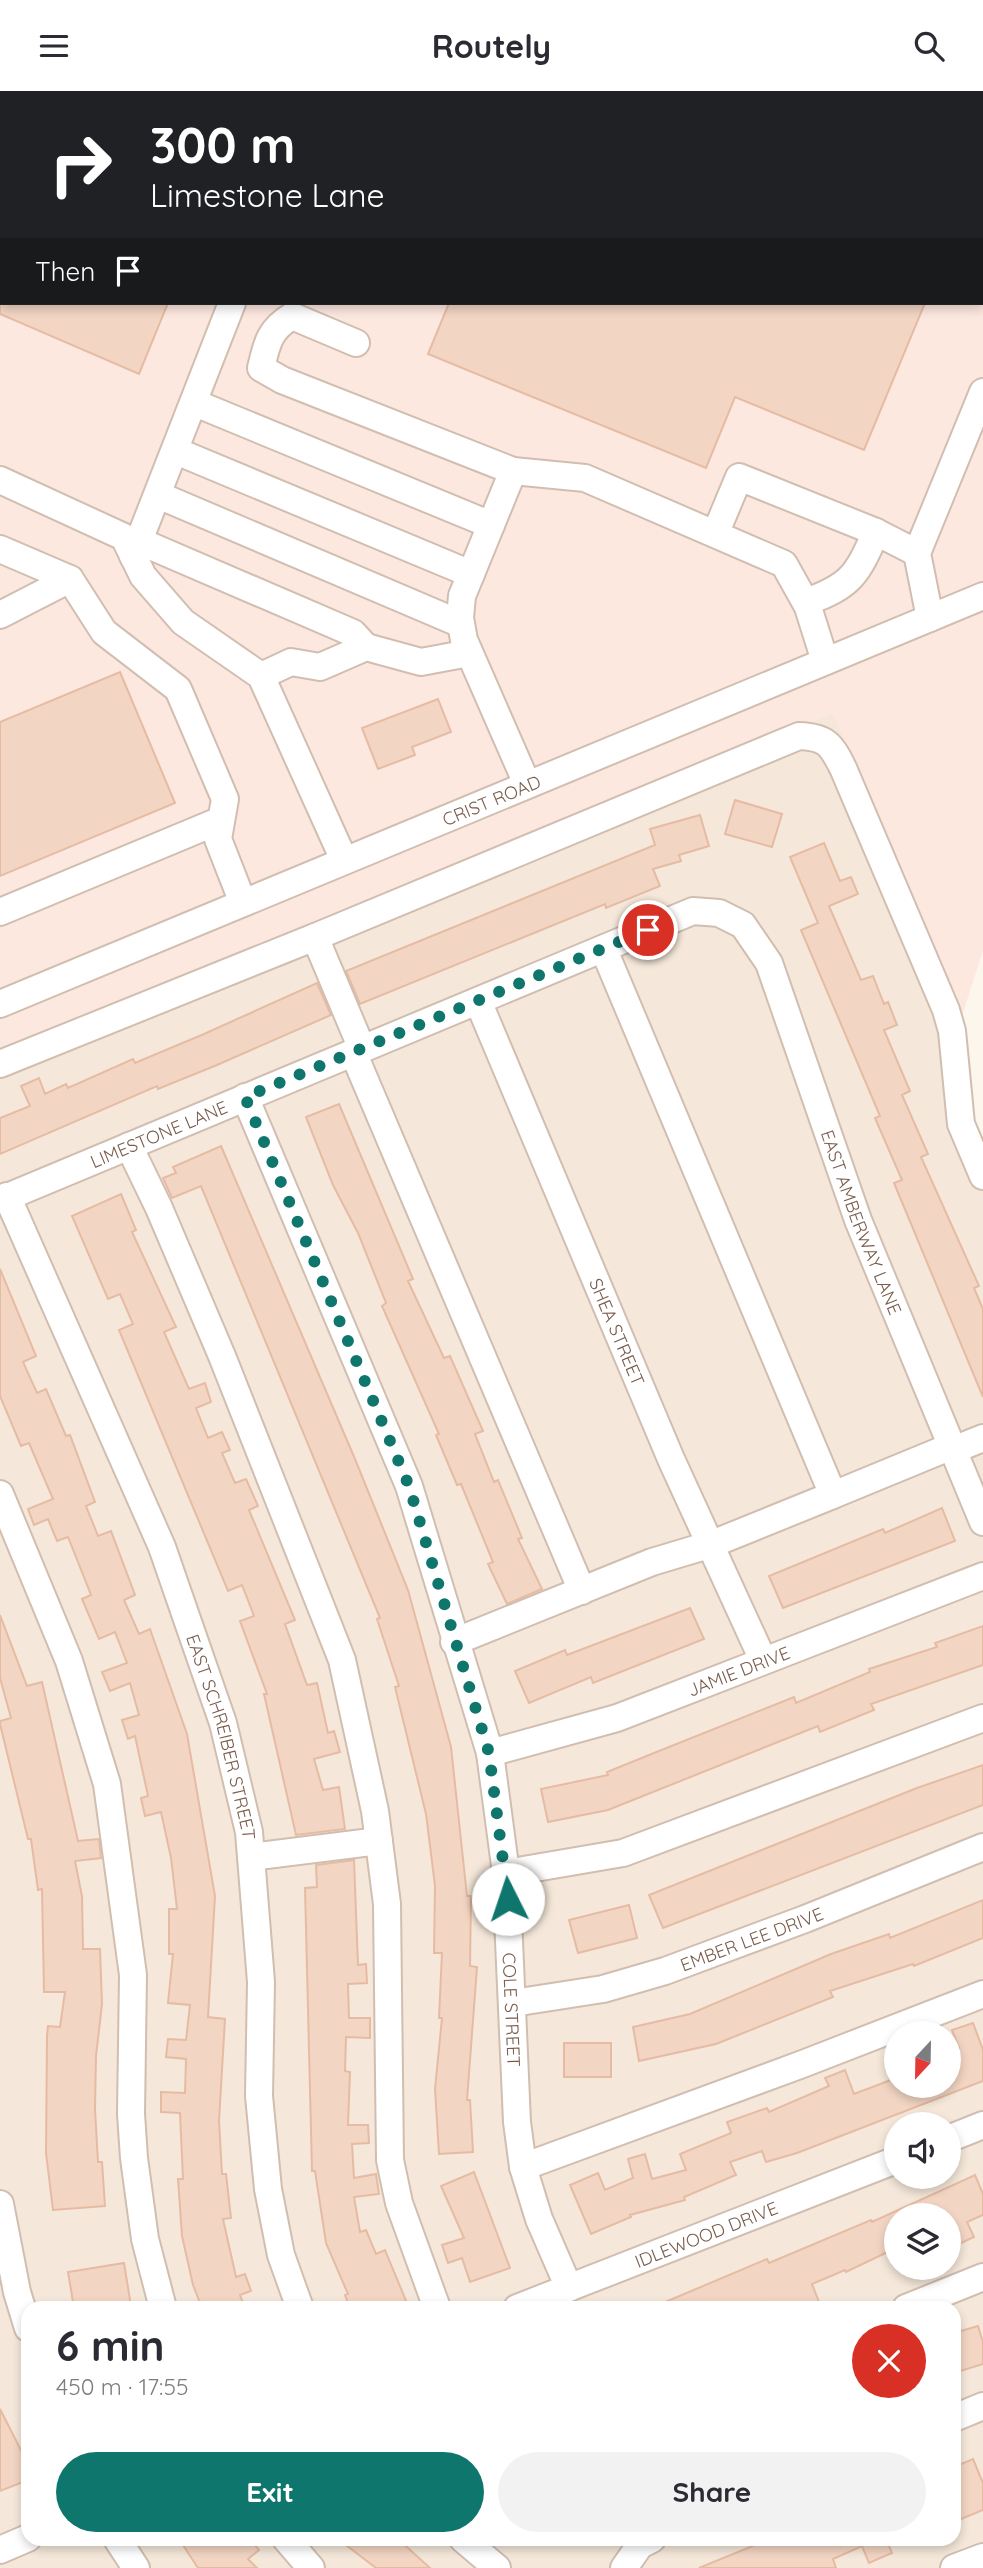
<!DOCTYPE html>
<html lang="en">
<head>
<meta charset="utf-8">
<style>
  :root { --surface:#fff; --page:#f2f2f3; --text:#2b2b33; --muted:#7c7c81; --accent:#0f766e }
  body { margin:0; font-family:Quicksand,sans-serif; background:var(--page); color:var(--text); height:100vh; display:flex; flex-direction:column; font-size:26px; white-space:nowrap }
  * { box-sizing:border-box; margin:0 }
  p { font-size:23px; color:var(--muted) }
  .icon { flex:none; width:38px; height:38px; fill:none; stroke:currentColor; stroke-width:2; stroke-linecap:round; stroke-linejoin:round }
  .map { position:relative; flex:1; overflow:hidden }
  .sheet { position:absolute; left:21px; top:2210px; width:940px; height:245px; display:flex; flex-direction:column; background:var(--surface); border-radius:21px; box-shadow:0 4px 10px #0003 }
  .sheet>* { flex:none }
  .guide { position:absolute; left:0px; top:0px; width:984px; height:214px; box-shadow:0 4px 10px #0003; background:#202124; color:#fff; overflow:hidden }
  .needle { width:46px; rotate:202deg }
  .fabs { position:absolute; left:884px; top:1930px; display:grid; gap:14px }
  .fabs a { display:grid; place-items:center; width:77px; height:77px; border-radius:50%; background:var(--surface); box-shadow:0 4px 10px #0003; font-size:35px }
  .pin { position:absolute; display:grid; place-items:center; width:60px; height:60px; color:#fff; margin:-30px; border:4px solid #fff; border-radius:50%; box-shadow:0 2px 7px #0007 }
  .me { position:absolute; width:77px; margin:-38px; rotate:356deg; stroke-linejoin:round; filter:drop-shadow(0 0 5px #0008) }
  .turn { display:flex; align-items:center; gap:24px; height:147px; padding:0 35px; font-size:32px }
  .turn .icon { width:91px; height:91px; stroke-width:2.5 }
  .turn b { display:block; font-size:49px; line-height:60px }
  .then { display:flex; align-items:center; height:66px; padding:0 35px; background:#0003; gap:14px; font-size:26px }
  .round { display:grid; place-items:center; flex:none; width:74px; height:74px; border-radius:37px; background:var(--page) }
  .overview { display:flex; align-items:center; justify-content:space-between; height:119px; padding:0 35px }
  h1 { font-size:42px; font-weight:700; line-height:52px }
  .button { display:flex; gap:14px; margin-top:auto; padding:14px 35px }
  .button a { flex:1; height:80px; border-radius:42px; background:var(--accent); color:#fff; font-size:28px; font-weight:700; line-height:80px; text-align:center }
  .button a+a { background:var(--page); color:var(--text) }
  header { display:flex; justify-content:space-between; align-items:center; height:91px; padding:0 35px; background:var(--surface); font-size:32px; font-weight:700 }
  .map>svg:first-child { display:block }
</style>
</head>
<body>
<header><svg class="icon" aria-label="menu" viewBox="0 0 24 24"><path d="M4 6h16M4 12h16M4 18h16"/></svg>Routely<svg class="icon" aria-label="search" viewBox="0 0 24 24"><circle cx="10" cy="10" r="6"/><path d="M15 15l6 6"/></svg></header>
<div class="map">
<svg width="983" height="2477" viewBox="0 0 983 2477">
  <rect width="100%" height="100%" fill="#fdf6ec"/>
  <path fill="#f5e8da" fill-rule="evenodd" d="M833 621 961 928 971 1031 983 1059V2477H0V967ZM896 1942H948V1995H896ZM896 2034H948V2086H896ZM896 2124H948V2177H896ZM28 2217H954V2448H28Z"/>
  <path fill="#fde8e0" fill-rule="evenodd" d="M0 0H983V860L961 928 833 622 0 967ZM2 2H982V212H2Z"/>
  <path fill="#f3d5c3" stroke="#e6bba3" stroke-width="2" d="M0 212H168L139 283 0 223Z
    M449 212H925L864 359 735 306 706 377 428 263Z
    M120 581 175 712 0 785V631Z
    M438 608 451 641 412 656 415 664 378 678 362 637Z
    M735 709 782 723 772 756 725 743Z
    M700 724 709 755 679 764 681 770 653 778 660 795 606 817 605 813 360 913 346 880 655 754 650 738Z
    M824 752 840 790 851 786 858 803 829 815 861 889 873 885 884 913 888 911 897 934 884 939 910 1000 902 1004 928 1063 921 1066 979 1195 974 1197 983 1218V1306L894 1092 902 1089 875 1027 880 1025 801 839 818 832 790 766Z
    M317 892 331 924 217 974 158 998 157 995 0 1063V1027L30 1015 21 995 39 987 45 1003 66 993 68 997 133 968 135 972 204 943Z
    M339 1013 413 1188 408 1190 444 1267 450 1265 483 1340 475 1343 494 1391 498 1389 522 1447 518 1448 542 1498 507 1513 488 1473 493 1471 461 1393 457 1394 436 1344 439 1343 382 1215 386 1212 358 1142 333 1094 306 1026Z
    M221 1055 355 1368 408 1499 451 1656 467 1805H471L470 1875 477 1876 467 2009H470L473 2061 439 2063 435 1998 442 1927H439L442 1862H434L435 1795 426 1723 395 1596 399 1595 377 1528 380 1527 201 1095 172 1107 163 1087 176 1082 173 1076Z
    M121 1103 136 1139 132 1141 176 1236 164 1241 189 1298 205 1292 211 1311 196 1317 208 1347 222 1341 230 1359 222 1362 235 1392 246 1388 258 1415 249 1419 295 1529 285 1533 307 1594 317 1592 328 1642 334 1640 340 1661 314 1668 323 1699 339 1696 345 1738 296 1744 264 1603H267L240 1530 254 1525 242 1494 228 1500 119 1239 133 1233 120 1203 108 1208 72 1125Z
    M0 1178 36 1265 23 1271 37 1302 46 1298 66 1345 70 1344 95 1411 86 1415 98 1445 111 1440 135 1504 124 1509 139 1543 150 1538 187 1643 215 1805 208 1926 225 1928 219 2030 222 2083H226L231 2127 223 2128 236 2186 245 2183 251 2200 240 2204 245 2217H202L193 2194 182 2145 178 2088H183L180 2022 161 2021V2001L185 2002 186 1968 166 1966 168 1948 186 1949 190 1914 168 1912 173 1863H169V1818H177L171 1767 161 1721 145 1725 141 1707 148 1705 135 1645 128 1648 122 1629 139 1624 130 1592 110 1600 102 1581 127 1572 115 1541 99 1548 82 1508 91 1504 68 1446 57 1450 48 1428 34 1434 28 1418 53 1408 29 1352 21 1355 0 1305Z
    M942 1417 955 1450 783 1517 769 1485 883 1438 885 1442Z
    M690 1517 704 1548 593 1592 591 1586 529 1612 515 1580 565 1559 567 1564Z
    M0 1524 27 1595 42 1591 78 1750 99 1748 101 1767 75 1770 82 1805 83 1858H100L102 1913 96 1965 95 2018 98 2071H102L105 2115 53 2119 46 2062 47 1945 48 1935 60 1936 65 1901H44L42 1798 38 1799 31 1748H28L0 1633V1630L11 1627 0 1587Z
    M983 1535V1574L871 1613 874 1619 820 1641 818 1635 608 1719 548 1731 541 1698 608 1684 607 1681 654 1662 794 1606 796 1612 870 1581 869 1578 937 1556 935 1552Z
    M983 1674V1714L663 1837 649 1804 917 1697Z
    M354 1769 358 1874 366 1873 367 1892 348 1893 349 1927H370V1947L346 1946 345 1980 350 1981 348 2034H368L369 2052 352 2053 354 2087 376 2083 379 2103 354 2106 360 2141 366 2139 376 2163 385 2159 409 2217H350L345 2204 348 2203 326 2152 315 2080H312L305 1797 317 1796 316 1774Z
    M983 1809V1847L914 1875 913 1873 830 1900 833 1906 716 1953 639 1970 633 1936 690 1923 831 1863 889 1843 890 1847Z
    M629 1814 637 1847 578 1862 569 1829Z
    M973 1932 983 1959V1990L797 2062 766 2071 762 2060 730 2071 736 2084 684 2106 685 2109 630 2124 631 2126 591 2143 570 2094 598 2082 605 2099 633 2087 628 2068 645 2063 652 2088 686 2079 680 2063 731 2042 727 2031 767 2017 769 2021 829 1995 825 1987 845 1979 854 2003 896 1987V1995H948V1961L959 1957 952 1939Z
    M564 1952H611V1986H564Z
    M474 2081 510 2177 470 2191 462 2167 448 2172 442 2154 464 2147 441 2095Z
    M975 2084 983 2103V2124L967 2131 974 2146 957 2154 948 2136V2124H896V2157L846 2181 845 2179 812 2193 819 2211 805 2217H766L764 2211 749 2217H651L767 2168 769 2172 871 2129 872 2131Z
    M124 2172 131 2215 74 2217 68 2181Z
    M978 2235 983 2251V2273L954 2282V2242Z
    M0 2318 28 2373V2389L0 2400Z
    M973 2368 983 2392V2419L954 2431V2376Z
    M179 2448H250L259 2459 248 2468 257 2477H198Z
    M338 2448H398L430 2477H376Z
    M770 2448H886L892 2462 869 2472 862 2455 833 2468 836 2477H699Z"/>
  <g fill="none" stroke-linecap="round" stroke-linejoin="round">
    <defs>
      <g id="minor">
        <path d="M295 0 299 2"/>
        <path d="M966 0 970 2"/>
        <path d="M361 2 362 0"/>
        <path d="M0 16 2 12"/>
        <path d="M356 252 292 225C269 239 267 252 261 277L282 289 513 380"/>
        <path d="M195 312 491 434"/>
        <path d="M176 360 471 483"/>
        <path d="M0 389 124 446 143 485 183 531 261 585 344 769"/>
        <path d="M158 404 461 533"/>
        <path d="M716 441 739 386 876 441 917 462"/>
        <path d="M139 450 353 542 366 556"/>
        <path d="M0 458 70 488 104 541 178 598 225 708 218 748 243 812"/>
        <path d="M133 465 232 212"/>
        <path d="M806 511C851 495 857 484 876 441"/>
        <path d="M0 524 70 488"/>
        <path d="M930 527 917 462 983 301"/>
        <path d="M261 585 291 571 320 576 366 556 421 571 469 562"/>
        <path d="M527 693 464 549 460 527 462 505 513 380 585 387 784 473 808 516 825 570"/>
        <path d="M0 821 221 729"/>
        <path d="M315 846 799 645C826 646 831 653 843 677L946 919 952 940 961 1033 983 1085"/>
        <path id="s1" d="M478 910 671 1368 763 1569"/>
        <path id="s2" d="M0 913 983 505"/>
        <path d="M353 961 582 1500"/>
        <path d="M0 973 315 846 362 958"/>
        <path id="s3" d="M245 1006 409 1395 490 1662 506 1782 517 2031 523 2076 539 2128 569 2197"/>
        <path d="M129 1055 159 1117 222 1265 342 1569 375 1720 387 1813 390 2069 399 2112 437 2217"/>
        <path id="s4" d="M7 1105 162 1456 223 1632 249 1741 261 1891 259 2005 268 2098 281 2164 300 2217"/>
        <path id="s5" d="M0 1109 693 820 719 822 743 834 769 872 858 1129 983 1431"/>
        <path d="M953 1359 983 1347"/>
        <path d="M0 1403 69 1570 107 1693 133 1884 131 2023 134 2067 145 2148 163 2217"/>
        <path d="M833 1404 952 1355"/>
        <path d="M454 1551 652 1471 712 1453 833 1404 604 859"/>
        <path id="s6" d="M490 1662 617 1627 983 1485"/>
        <path d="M251 1766 379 1750"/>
        <path d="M506 1782 623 1762 983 1627"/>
        <path id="s7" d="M513 1912 603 1898 665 1880 805 1828 983 1756"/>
        <path d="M948 2048 983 2034"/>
        <path d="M523 2076 800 1974 983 1903"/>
        <path d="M0 2113 17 2201 28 2237"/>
        <path id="s8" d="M517 2217 896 2069"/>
        <path d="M906 2217 983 2186"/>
        <path d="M954 2327 983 2315"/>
        <path d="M117 2448 136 2477"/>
        <path d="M286 2448 311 2477"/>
        <path d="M463 2448 497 2477"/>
        <path d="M0 2459 28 2447"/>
        <path d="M624 2477 640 2454 652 2448"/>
        <path d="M954 2477 983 2466"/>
      </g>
    </defs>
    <use href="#minor" stroke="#d1beb0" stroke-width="30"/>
    <use href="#minor" stroke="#fff" stroke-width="26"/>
  </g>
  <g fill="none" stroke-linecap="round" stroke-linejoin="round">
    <path stroke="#0f766e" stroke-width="12" stroke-dasharray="0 21.6" d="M508 1808 489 1662 409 1395 245 1006 648 839"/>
  </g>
  <g text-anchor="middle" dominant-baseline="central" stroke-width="7" stroke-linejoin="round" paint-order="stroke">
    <g font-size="18" fill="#7a5c4d" stroke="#fffaf3">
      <text stroke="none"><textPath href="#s2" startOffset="532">CRIST ROAD</textPath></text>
      <text stroke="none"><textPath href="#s5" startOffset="172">LIMESTONE LANE</textPath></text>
      <text stroke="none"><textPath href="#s5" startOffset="1125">EAST AMBERWAY LANE</textPath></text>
      <text stroke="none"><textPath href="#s1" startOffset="359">SHEA STREET</textPath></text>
      <text stroke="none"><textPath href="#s6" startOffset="262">JAMIE DRIVE</textPath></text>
      <text stroke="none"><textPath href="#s4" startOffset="583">EAST SCHREIBER STREET</textPath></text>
      <text stroke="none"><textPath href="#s7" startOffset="248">EMBER LEE DRIVE</textPath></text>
      <text stroke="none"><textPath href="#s3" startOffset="959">COLE STREET</textPath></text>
      <text stroke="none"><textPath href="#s8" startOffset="203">IDLEWOOD DRIVE</textPath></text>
    </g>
  </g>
</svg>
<div class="fabs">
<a><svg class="needle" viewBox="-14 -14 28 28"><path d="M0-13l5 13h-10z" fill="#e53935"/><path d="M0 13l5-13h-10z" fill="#7c7c81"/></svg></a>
<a><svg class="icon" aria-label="sound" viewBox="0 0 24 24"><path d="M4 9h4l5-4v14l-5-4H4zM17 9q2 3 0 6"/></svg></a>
<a><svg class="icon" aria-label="layers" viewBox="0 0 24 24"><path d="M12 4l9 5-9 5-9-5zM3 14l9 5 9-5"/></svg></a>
</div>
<div class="pin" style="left:648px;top:839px;background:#d93025"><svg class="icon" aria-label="arrive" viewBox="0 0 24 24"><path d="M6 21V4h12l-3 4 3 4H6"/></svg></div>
<svg class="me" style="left:508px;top:1808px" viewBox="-20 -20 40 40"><circle r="19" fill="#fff"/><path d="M0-13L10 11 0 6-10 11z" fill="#0f766e"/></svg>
<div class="guide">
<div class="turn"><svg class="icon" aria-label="right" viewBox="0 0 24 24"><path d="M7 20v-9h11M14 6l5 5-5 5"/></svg><div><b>300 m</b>Limestone Lane</div></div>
<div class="then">Then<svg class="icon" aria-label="arrive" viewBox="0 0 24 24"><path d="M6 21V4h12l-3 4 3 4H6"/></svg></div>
</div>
<section class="sheet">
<div class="overview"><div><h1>6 min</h1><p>450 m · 17:55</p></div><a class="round" style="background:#d93025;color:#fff"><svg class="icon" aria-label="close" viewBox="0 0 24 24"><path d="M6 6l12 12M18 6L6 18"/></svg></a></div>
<div class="button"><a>Exit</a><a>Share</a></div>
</section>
</div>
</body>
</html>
